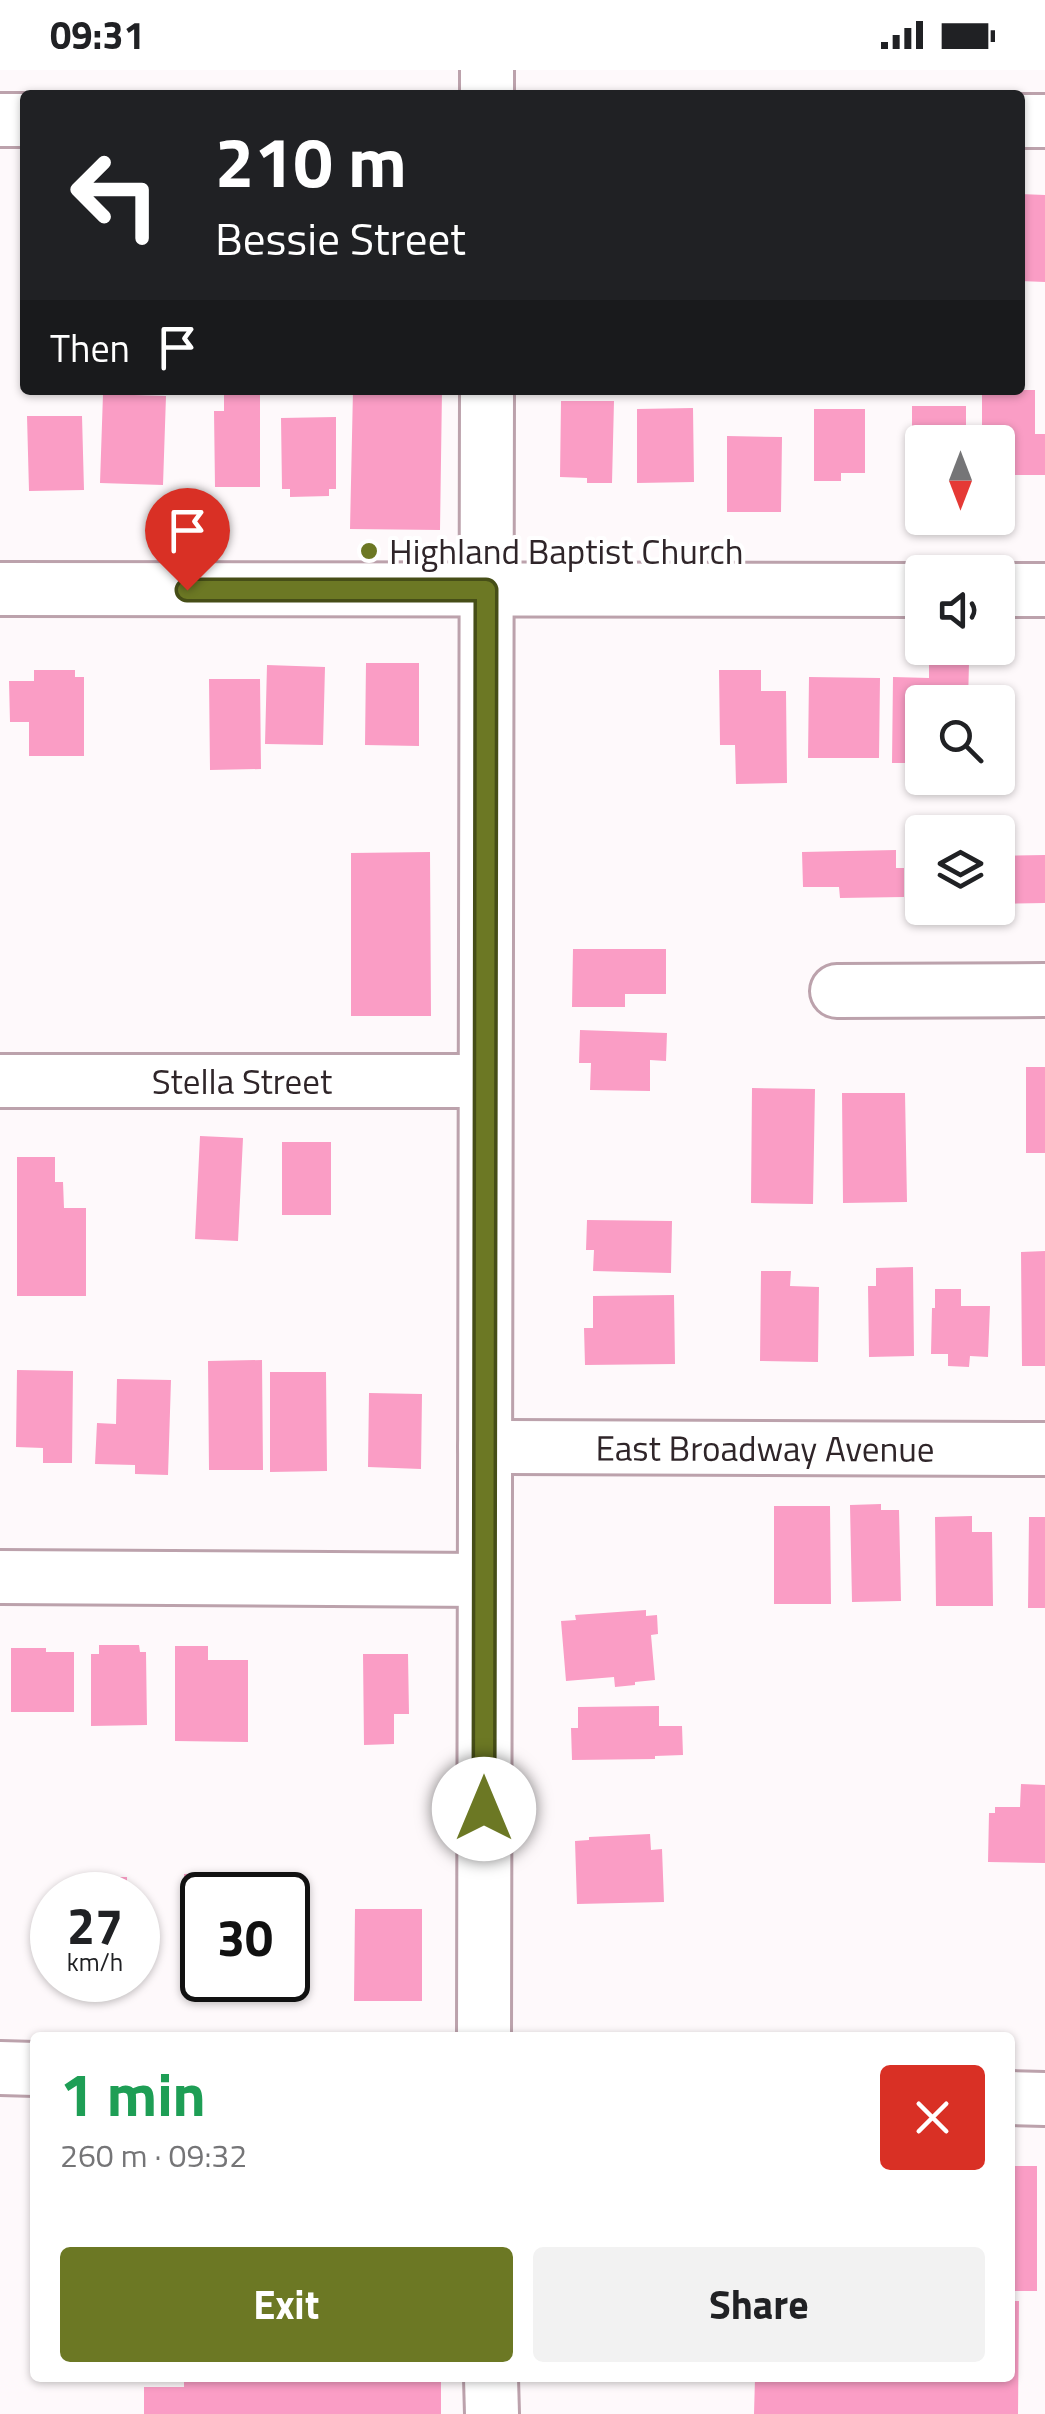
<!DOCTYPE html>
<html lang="en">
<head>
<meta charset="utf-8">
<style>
  :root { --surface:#fff; --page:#f2f2f2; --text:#202124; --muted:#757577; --accent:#6c7824 }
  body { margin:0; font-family:"Titillium Web",sans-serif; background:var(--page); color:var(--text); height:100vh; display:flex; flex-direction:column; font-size:38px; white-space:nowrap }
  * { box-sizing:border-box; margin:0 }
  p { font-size:32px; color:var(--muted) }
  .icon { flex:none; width:55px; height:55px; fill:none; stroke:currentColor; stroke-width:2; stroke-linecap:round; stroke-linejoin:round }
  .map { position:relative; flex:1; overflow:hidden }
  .side { position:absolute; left:30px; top:1962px; width:985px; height:350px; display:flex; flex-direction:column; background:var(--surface); border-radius:10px; box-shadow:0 2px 8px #0004 }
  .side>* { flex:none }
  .guide { position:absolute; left:20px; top:20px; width:1005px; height:305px; border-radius:10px; box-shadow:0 2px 8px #0004; background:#202124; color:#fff; overflow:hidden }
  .needle { width:65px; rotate:180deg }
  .controls { position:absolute; left:905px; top:355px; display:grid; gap:20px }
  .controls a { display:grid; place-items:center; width:110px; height:110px; border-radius:10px; background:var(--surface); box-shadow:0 2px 8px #0004; font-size:50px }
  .speed { position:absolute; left:30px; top:1802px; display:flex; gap:20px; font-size:50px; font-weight:700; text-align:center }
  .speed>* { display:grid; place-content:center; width:130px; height:130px; border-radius:50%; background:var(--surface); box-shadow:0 2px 8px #0004; line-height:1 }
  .speed small { font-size:25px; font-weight:400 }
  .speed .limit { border:5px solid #111; border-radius:15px; background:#fff; color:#111 }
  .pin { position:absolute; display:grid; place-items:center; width:85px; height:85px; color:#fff; margin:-102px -42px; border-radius:50% 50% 50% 0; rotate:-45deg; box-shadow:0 0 10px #0007 }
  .pin .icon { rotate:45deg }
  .me { position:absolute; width:110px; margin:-55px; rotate:0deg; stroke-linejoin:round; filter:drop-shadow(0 0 8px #0008) }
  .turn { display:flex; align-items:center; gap:35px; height:210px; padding:0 30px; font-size:45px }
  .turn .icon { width:130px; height:130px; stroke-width:2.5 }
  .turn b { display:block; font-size:70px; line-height:85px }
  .then { display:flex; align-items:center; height:95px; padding:0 30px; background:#0003; gap:20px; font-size:38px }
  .round { display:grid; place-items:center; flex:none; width:105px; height:105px; border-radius:10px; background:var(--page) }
  .overview { display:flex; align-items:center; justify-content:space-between; height:170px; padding:0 30px }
  h1 { font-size:60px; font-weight:700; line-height:75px; color:#1e9e55 }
  .primary-button { display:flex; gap:20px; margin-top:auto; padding:20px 30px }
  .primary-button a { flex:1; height:115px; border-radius:10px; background:var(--accent); color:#fff; font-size:40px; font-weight:700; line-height:115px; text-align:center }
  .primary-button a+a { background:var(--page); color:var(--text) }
  .status { display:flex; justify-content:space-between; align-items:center; height:70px; padding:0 50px; background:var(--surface); direction:ltr }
  .status svg { height:28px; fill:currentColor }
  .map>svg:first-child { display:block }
</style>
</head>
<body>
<div class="status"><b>09:31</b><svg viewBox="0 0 49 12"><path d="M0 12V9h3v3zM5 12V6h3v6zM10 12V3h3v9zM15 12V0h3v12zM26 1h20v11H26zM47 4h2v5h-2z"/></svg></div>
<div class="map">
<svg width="1045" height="2344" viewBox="0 0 1045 2344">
  <rect width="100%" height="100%" fill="#fef9fb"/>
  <path fill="#fa9dc5" d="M1020 124 1045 125V212L1020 211Z
    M260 320V417H215L214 341H224V321Z
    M353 320H442L440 460 350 459Z
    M982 320H1035V364H1045V405H1007V413H998V372H982Z
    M103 324 166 326 163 415 100 413Z
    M561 331H614L612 413H587V408L560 407Z
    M912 336H966V372H922V407H912Z
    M693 338 694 412 637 413V339Z
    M814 339H865V403H841V411H814Z
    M27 346H82L84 420 29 421Z
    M336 347V419H329V426L290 427V419H282L281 348Z
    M727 366 782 367 781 442H727Z
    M929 592 969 593 968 632H922V693H892L893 607 929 608Z
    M366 593H419V676L365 675Z
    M267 595 325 597 323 675 265 674Z
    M34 600H75V607H84V686H29V652H10L9 611H34Z
    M719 600H761V621H786L787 713 736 714 735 675H720Z
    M809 607 880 608 879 688H808Z
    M209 609H260L261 699 210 700Z
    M896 780V798H904V827L840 828 839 817H803L802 782Z
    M430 782 431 946H351V783Z
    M1045 785V833L998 834V786Z
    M573 879H666V924H625V937H572Z
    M580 960 667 963 666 991 650 990V1021L590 1020 591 993H579Z
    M1026 997H1045V1083H1026Z
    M752 1018 815 1019 813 1134 751 1133Z
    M842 1023H905L907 1132 843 1133Z
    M200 1066 243 1068 238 1171 195 1169Z
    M282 1072H331V1145H282Z
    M17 1087H55V1112H63L64 1138H86V1226H17Z
    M587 1150 672 1151 671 1203 593 1201 594 1180H586Z
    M1045 1181V1296H1022L1021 1182Z
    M913 1197 914 1286 869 1287 868 1216H876V1198Z
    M761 1201H791L790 1216 819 1217 818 1292 760 1291Z
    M935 1219H961V1236H990L988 1287 970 1286 969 1297 948 1296V1284H931L932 1238H935Z
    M674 1225 675 1294 585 1295 584 1258H593V1226Z
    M262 1290 263 1400H209L208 1291Z
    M17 1300 73 1301 72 1393H43V1378L16 1377Z
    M270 1302H326L327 1401 270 1402Z
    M117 1309 171 1310 168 1405 135 1404V1395L95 1394 97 1353 116 1354Z
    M369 1323 422 1324 421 1399 368 1397Z
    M881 1434V1440H899L901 1531 852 1532 850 1435Z
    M774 1436H830L831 1534H774Z
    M972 1446V1462H992L993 1536H936L935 1447Z
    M1029 1447H1045V1538H1028Z
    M646 1540V1546L657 1545 658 1564 651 1565 655 1610 635 1612V1615L615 1617 614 1607 566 1611 561 1551 576 1550 575 1545Z
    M99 1575H139L140 1582H146L147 1655 91 1656V1584H99Z
    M175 1576H208V1590H248V1672L175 1671Z
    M11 1578H46V1582H74V1642H11Z
    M363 1584H408L409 1644H394V1674L364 1675Z
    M659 1636V1656H682L683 1685 655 1686V1689L572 1690 571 1658H578V1637Z
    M1021 1714 1045 1715V1793L988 1792 989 1743H995V1737H1020Z
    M650 1764 651 1780 662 1779 664 1832 577 1834 575 1771 589 1770V1767Z
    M217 1803 218 1825H202V1894L188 1895 184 1804Z
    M101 1807H127V1825H101Z
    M355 1839H422V1931H354Z
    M138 1841H142V1896H138Z
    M1010 2096H1037V2221H1010Z
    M1010 2231H1019L1018 2344H754L755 2308H1010Z
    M184 2308H441V2344H144V2317H184Z"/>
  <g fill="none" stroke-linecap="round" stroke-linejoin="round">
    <defs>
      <g id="minor">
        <path d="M487 25V0"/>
        <path d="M0 50H25"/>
        <path d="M1020 51H1045"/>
        <path d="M0 519 922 520"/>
        <path d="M998 520H1045"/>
        <path d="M837 921 1045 920"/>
        <path id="s1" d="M0 1011H485"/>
        <path id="s2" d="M485 1377 1045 1379"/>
        <path d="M0 1507 484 1510"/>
        <path d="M484 1968 487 320"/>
        <path d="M0 1998 35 1999"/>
        <path d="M1010 2028 1045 2029"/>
        <path d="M491 2308 492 2344"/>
      </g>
    </defs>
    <use href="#minor" stroke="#bca2ac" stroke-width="58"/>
    <use href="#minor" stroke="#fff" stroke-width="52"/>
  </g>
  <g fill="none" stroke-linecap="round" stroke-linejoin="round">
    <defs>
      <path id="route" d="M187 520H486L484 1739"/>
    </defs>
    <use href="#route" stroke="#464e17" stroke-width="25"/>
    <use href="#route" stroke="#6c7824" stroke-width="18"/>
  </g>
  <circle fill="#6c7824" stroke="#fff" stroke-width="4" cx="369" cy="481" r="10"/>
  <g text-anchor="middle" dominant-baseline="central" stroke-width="8" stroke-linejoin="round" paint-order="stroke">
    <g font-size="35" fill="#2f2529" stroke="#fff" text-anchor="start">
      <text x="389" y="481">Highland Baptist Church</text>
    </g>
    <g font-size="35" fill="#2f2529" stroke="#fff">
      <text stroke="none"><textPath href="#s1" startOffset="242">Stella Street</textPath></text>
      <text stroke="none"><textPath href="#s2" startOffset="280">East Broadway Avenue</textPath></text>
    </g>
  </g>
</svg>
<div class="controls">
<a><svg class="needle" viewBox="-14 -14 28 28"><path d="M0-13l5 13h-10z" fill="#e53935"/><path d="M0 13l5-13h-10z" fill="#757577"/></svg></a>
<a><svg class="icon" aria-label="sound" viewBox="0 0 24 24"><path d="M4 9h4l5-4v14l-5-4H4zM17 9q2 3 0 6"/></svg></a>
<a><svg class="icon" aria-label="search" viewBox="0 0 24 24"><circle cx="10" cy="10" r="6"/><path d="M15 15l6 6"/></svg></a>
<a><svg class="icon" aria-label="layers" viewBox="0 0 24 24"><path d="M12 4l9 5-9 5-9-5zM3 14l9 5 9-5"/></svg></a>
</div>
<div class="speed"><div>27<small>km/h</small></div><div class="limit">30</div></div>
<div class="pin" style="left:187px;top:520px;background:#d93025"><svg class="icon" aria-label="arrive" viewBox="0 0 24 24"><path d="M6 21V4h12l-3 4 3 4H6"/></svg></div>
<svg class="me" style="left:484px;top:1739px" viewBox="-20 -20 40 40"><circle r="19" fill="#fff"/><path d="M0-13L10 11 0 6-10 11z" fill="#6c7824"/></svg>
<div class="guide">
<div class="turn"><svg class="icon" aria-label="left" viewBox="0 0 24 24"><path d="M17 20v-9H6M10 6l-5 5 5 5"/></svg><div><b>210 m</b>Bessie Street</div></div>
<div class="then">Then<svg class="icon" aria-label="arrive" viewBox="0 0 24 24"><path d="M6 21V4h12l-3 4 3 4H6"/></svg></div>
</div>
<section class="side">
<div class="overview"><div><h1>1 min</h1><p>260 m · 09:32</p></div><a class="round" style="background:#d93025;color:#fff"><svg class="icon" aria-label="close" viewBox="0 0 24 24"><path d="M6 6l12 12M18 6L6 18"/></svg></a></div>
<div class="primary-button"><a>Exit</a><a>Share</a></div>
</section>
</div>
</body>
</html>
